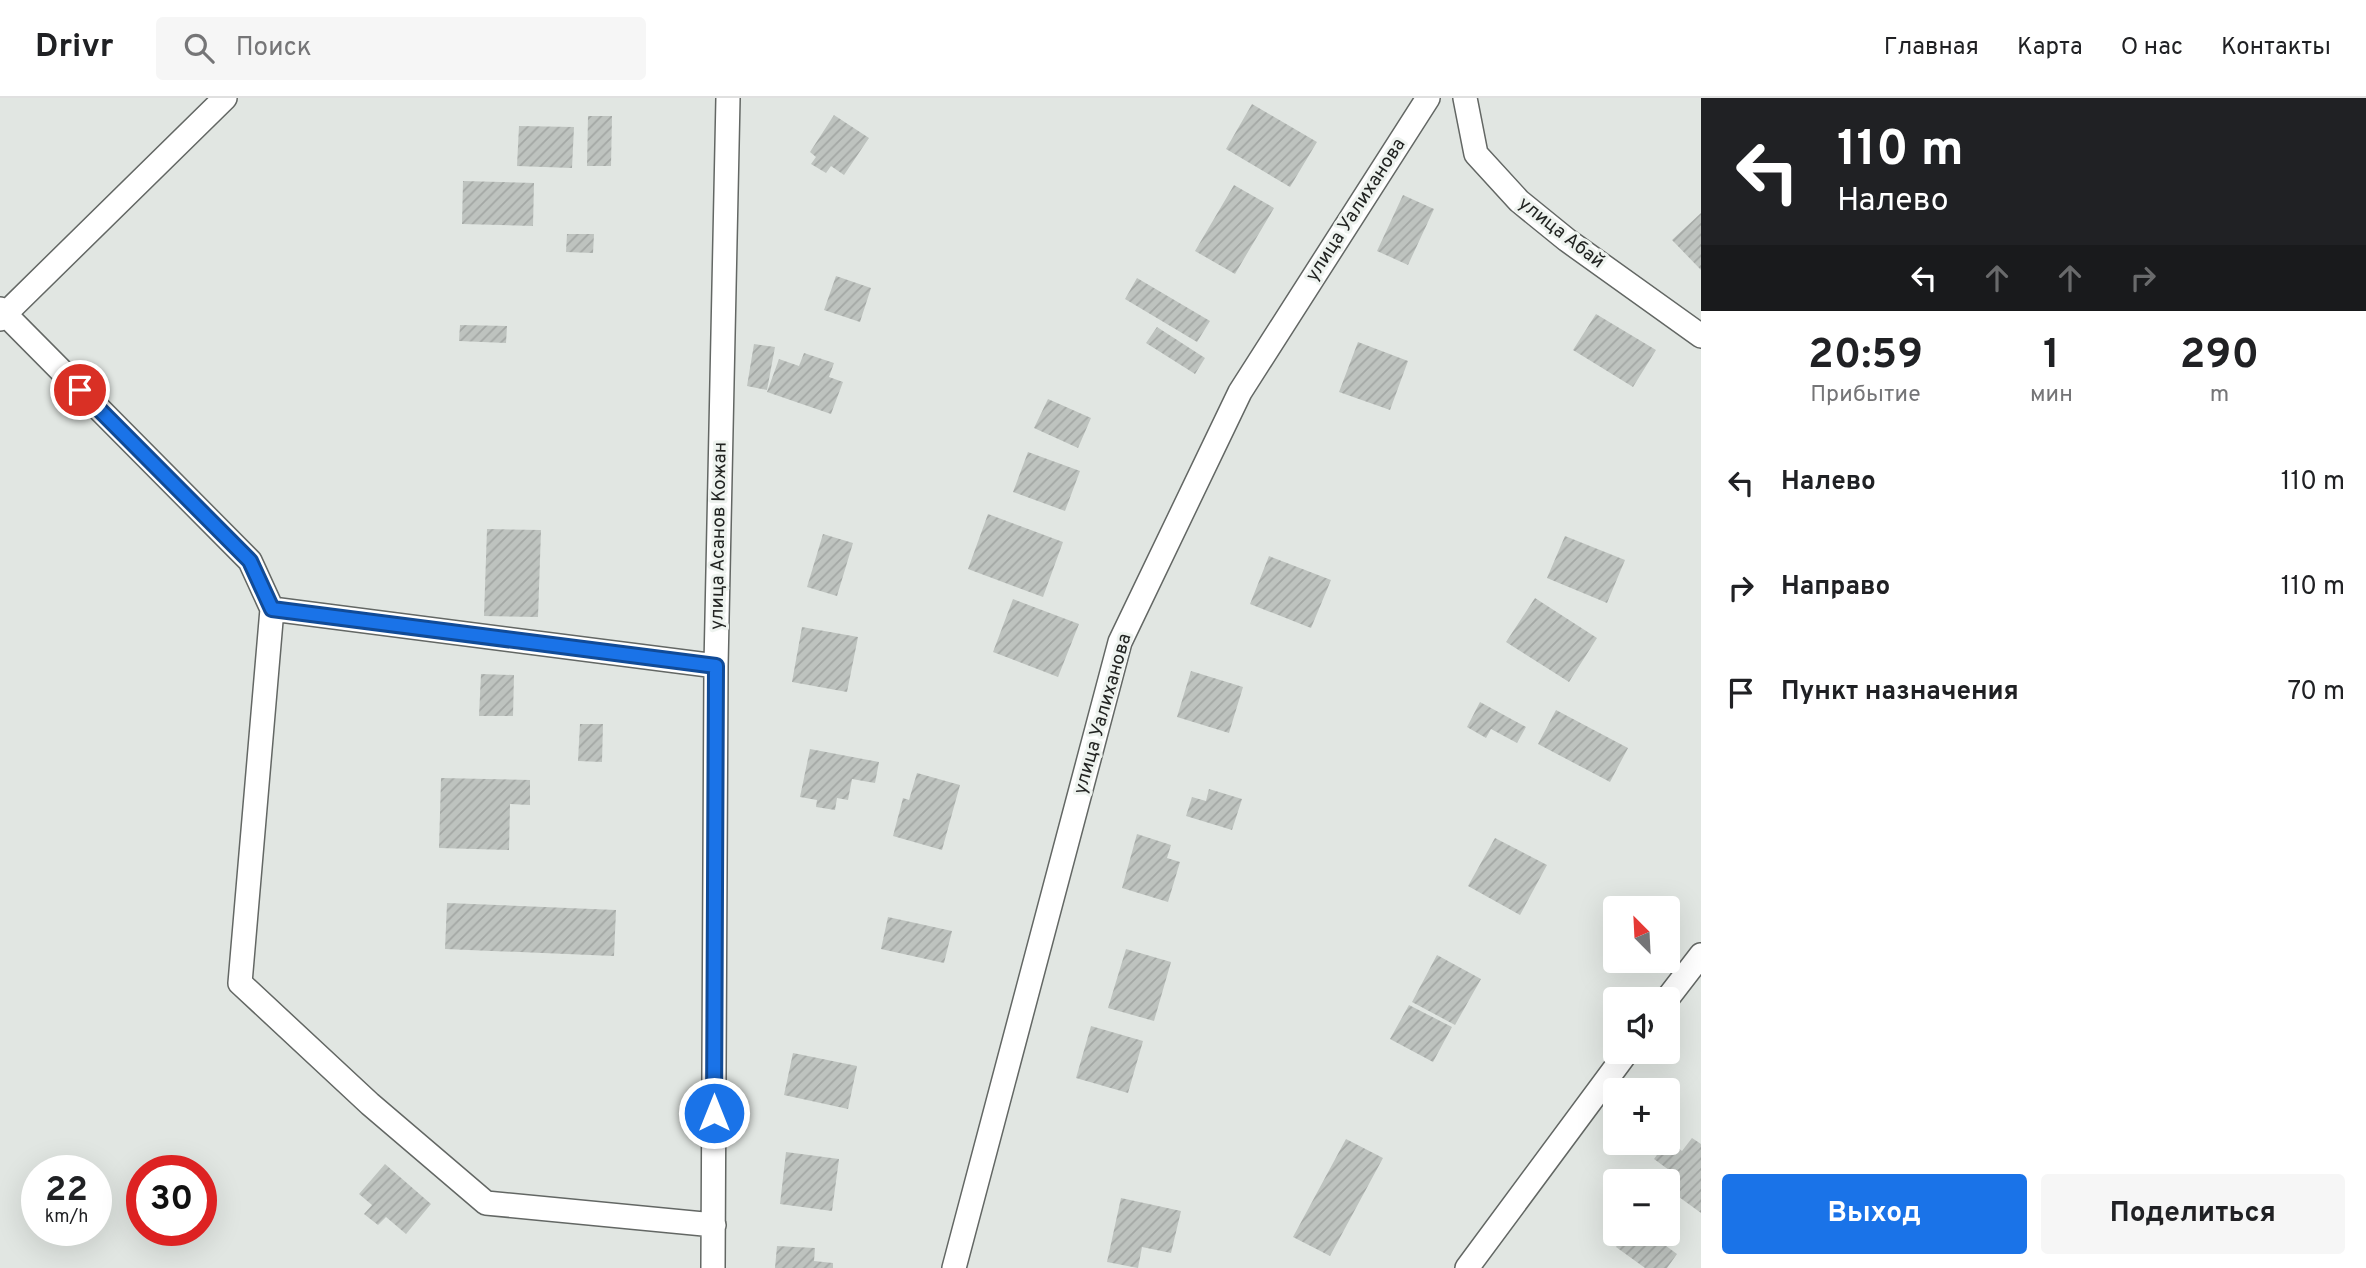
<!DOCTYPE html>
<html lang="ru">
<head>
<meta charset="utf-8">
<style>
  :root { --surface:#fff; --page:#f6f6f6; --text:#202124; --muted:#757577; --line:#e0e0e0; --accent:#1a73e8 }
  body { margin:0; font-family:Overpass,sans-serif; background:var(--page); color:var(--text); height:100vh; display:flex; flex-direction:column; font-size:26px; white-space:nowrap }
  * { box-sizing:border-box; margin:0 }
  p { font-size:23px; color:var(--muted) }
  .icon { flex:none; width:38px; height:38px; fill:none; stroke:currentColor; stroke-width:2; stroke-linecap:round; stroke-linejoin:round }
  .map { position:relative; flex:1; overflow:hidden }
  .drawer { display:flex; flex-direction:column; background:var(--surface); width:665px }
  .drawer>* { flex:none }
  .guide { background:#202124; color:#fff; overflow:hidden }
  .needle { width:46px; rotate:336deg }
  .controls { position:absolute; left:1603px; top:798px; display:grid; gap:14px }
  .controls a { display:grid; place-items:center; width:77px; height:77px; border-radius:7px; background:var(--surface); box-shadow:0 7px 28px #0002; font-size:35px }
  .speed { position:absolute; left:21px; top:1057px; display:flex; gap:14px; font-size:35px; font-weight:700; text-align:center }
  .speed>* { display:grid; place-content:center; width:91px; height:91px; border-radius:50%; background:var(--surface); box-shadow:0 7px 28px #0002; line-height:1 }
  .speed small { font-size:18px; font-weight:400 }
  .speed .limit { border:10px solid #d22; background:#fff; color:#111 }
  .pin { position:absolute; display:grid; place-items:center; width:60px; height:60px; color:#fff; margin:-30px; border:4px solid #fff; border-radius:50%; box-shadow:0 2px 7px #0007 }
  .me { position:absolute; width:77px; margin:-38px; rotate:0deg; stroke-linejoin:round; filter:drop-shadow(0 0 5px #0008) }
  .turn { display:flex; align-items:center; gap:24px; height:147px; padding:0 21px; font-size:32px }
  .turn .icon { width:91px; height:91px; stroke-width:2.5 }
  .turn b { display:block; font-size:49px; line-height:60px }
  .lanes { display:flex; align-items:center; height:66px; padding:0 21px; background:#0003; justify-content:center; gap:35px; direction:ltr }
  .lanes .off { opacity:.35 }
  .eta { display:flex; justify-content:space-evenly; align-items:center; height:119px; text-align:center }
  .eta b { font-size:42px; font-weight:700; line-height:49px }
  .primary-button { display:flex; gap:14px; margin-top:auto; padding:14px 21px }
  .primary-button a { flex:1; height:80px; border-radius:7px; background:var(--accent); color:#fff; font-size:28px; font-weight:700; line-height:80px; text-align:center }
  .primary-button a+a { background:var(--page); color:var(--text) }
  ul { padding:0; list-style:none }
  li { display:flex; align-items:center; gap:21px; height:105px; padding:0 21px }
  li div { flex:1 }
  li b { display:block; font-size:26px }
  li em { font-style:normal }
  header { display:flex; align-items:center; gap:42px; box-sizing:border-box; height:98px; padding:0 35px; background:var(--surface); border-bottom:2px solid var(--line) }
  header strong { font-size:33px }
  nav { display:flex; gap:38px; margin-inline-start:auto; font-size:24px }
  .search { width:490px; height:63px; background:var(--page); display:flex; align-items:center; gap:18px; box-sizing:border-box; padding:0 24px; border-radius:7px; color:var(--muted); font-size:26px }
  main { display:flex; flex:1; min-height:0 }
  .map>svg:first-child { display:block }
</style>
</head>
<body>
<header>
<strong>Drivr</strong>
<div class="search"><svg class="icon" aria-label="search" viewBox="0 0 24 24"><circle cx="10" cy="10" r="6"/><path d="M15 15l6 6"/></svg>Поиск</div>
<nav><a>Главная</a><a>Карта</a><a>О нас</a><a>Контакты</a></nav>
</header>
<main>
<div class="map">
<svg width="1701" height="1170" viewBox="0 0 1701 1170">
  <defs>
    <pattern id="building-hatch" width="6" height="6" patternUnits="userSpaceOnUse" patternTransform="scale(1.75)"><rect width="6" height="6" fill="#bec3bf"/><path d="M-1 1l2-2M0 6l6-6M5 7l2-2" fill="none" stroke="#a3a7a4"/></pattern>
  </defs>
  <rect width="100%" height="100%" fill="#e1e6e2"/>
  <path fill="url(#building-hatch)" d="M1252 6 1317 44 1290 89 1226 51Z
    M834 17 869 40 844 77 831 68 826 75 811 66 816 59 810 54Z
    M588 18H612L611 68H587Z
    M519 28 574 29 572 70 517 68Z
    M463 83 534 85 533 128 462 126Z
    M1234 87 1274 110 1235 176 1195 153Z
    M1403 97 1434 111 1408 167 1377 153Z
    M1701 115V172L1672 142Z
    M567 136H594L593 155 566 154Z
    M836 178 871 190 860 224 824 212Z
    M1137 180 1210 223 1197 244 1125 201Z
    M1596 216 1656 252 1633 289 1573 252Z
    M460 227 507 228 506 245 459 243Z
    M1157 229 1205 260 1195 276 1146 245Z
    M1358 244 1408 263 1390 312 1339 294Z
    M754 246 775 249 767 292 747 288Z
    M804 255 834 265 829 279 843 284 831 316 767 294 779 261 799 268Z
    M1048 301 1091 320 1078 350 1034 330Z
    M1028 354 1080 373 1065 413 1013 394Z
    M988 416 1063 444 1043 499 968 471Z
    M487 431 541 432 538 519 484 518Z
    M823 436 853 445 837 498 807 489Z
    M1565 438 1625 462 1607 505 1547 480Z
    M1269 458 1331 482 1311 530 1250 506Z
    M1535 500 1597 540 1569 584 1506 544Z
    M1013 501 1079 526 1058 579 993 554Z
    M802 529 858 539 847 594 792 584Z
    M1191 573 1243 589 1229 635 1177 619Z
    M481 576 514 577 513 618H479Z
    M1480 604 1526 629 1517 645 1491 631 1486 640 1467 629Z
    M1556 612 1628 650 1610 684 1538 646Z
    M580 626H603L602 664 578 663Z
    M810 651 879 664 875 685 852 681 848 702 837 700 835 712 816 709 817 702 800 699Z
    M917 675 960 687 942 752 893 738 903 700 909 702Z
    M441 680 530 682V707L510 706 509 752 439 750Z
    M1209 691 1242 701 1232 732 1186 718 1192 699 1206 703Z
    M1137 736 1171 747 1167 760 1180 764 1168 804 1122 790Z
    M1495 740 1547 767 1520 817 1468 788Z
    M447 805 616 812 614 858 445 851Z
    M888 819 952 833 944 865 881 851Z
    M1126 851 1171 864 1154 923 1108 910Z
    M1437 857 1481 881 1455 927 1412 904Z
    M1409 907 1452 929 1433 964 1390 941Z
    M1091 928 1143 943 1128 995 1076 980Z
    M793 955 857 968 848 1011 784 997Z
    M1692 1040 1701 1046V1115L1668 1091V1083H1660L1669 1072 1654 1061 1668 1042 1682 1053Z
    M1346 1041 1383 1060 1330 1158 1293 1139Z
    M786 1054 839 1061 832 1113 780 1106Z
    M385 1066 431 1106 406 1136 386 1119 378 1127 364 1116 372 1107 359 1096Z
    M1121 1100 1181 1113 1171 1155 1142 1149 1138 1170 1107 1164Z
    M1625 1136H1650L1677 1156 1667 1170H1645L1616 1149Z
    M777 1148 815 1150 814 1163 833 1165V1170H775Z"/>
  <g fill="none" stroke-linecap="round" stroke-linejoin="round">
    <defs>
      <path id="street" d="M1465 0 1476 56 1519 103 1567 142 1701 238
        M0 211 250 463 272 511 716 568
        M0 221 225 0
        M272 511 240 885 370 1006 486 1105 714 1127
        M1667 901 1701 857
        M713 1170 716 568 728 0
        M954 1170 1120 544 1240 294 1428 0
        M1467 1170 1627 954"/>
    </defs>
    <use href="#street" stroke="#636764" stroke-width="26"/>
    <use href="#street" stroke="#fff" stroke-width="23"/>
  </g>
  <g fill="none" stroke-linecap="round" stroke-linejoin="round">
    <defs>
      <path id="route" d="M80 292 250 463 272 511 716 568 714 1015"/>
    </defs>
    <use href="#route" stroke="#114b97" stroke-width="18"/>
    <use href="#route" stroke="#1a73e8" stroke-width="12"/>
  </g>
  <g text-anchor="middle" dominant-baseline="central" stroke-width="6" stroke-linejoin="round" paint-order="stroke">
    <g font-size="19" fill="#222422" stroke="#eef3ef">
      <text transform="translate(1356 112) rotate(-57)">улица Уалиханова</text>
      <text transform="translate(1561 135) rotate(38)">улица Абай</text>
      <text transform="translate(719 438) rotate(-89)">улица Асанов Кожан</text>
      <text transform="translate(1103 616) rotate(-74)">улица Уалиханова</text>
    </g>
  </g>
</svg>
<div class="controls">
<a><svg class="needle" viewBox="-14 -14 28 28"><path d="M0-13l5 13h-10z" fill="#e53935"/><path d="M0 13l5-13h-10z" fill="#757577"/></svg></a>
<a><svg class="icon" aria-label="sound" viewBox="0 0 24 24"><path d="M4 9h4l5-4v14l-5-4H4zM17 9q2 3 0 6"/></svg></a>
<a>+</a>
<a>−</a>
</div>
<div class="speed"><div>22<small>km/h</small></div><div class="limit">30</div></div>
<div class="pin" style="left:80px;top:292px;background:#d93025"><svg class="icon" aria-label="arrive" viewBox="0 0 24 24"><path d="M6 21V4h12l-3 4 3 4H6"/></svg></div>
<svg class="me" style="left:714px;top:1015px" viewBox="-20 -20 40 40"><circle r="17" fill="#1a73e8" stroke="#fff" stroke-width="3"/><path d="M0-11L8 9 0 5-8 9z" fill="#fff"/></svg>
</div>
<section class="drawer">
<div class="guide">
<div class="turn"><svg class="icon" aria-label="left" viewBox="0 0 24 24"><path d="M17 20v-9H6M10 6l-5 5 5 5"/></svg><div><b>110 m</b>Налево</div></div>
<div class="lanes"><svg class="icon" aria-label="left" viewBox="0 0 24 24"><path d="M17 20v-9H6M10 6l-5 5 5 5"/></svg><svg class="icon off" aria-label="ahead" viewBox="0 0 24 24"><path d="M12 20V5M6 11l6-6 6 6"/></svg><svg class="icon off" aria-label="ahead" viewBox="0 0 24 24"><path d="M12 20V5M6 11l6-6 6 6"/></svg><svg class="icon off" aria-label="right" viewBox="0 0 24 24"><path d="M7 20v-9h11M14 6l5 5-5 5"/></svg></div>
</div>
<div class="eta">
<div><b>20:59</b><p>Прибытие</p></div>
<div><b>1</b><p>мин</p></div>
<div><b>290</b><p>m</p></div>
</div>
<ul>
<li><svg class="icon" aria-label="left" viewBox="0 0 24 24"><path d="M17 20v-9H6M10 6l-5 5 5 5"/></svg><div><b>Налево</b></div><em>110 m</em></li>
<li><svg class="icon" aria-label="right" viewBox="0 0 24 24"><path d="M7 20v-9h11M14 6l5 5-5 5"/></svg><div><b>Направо</b></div><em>110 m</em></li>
<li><svg class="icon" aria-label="arrive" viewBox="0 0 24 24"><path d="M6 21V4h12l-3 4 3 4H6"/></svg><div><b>Пункт назначения</b></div><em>70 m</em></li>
</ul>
<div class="primary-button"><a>Выход</a><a>Поделиться</a></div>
</section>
</main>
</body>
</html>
